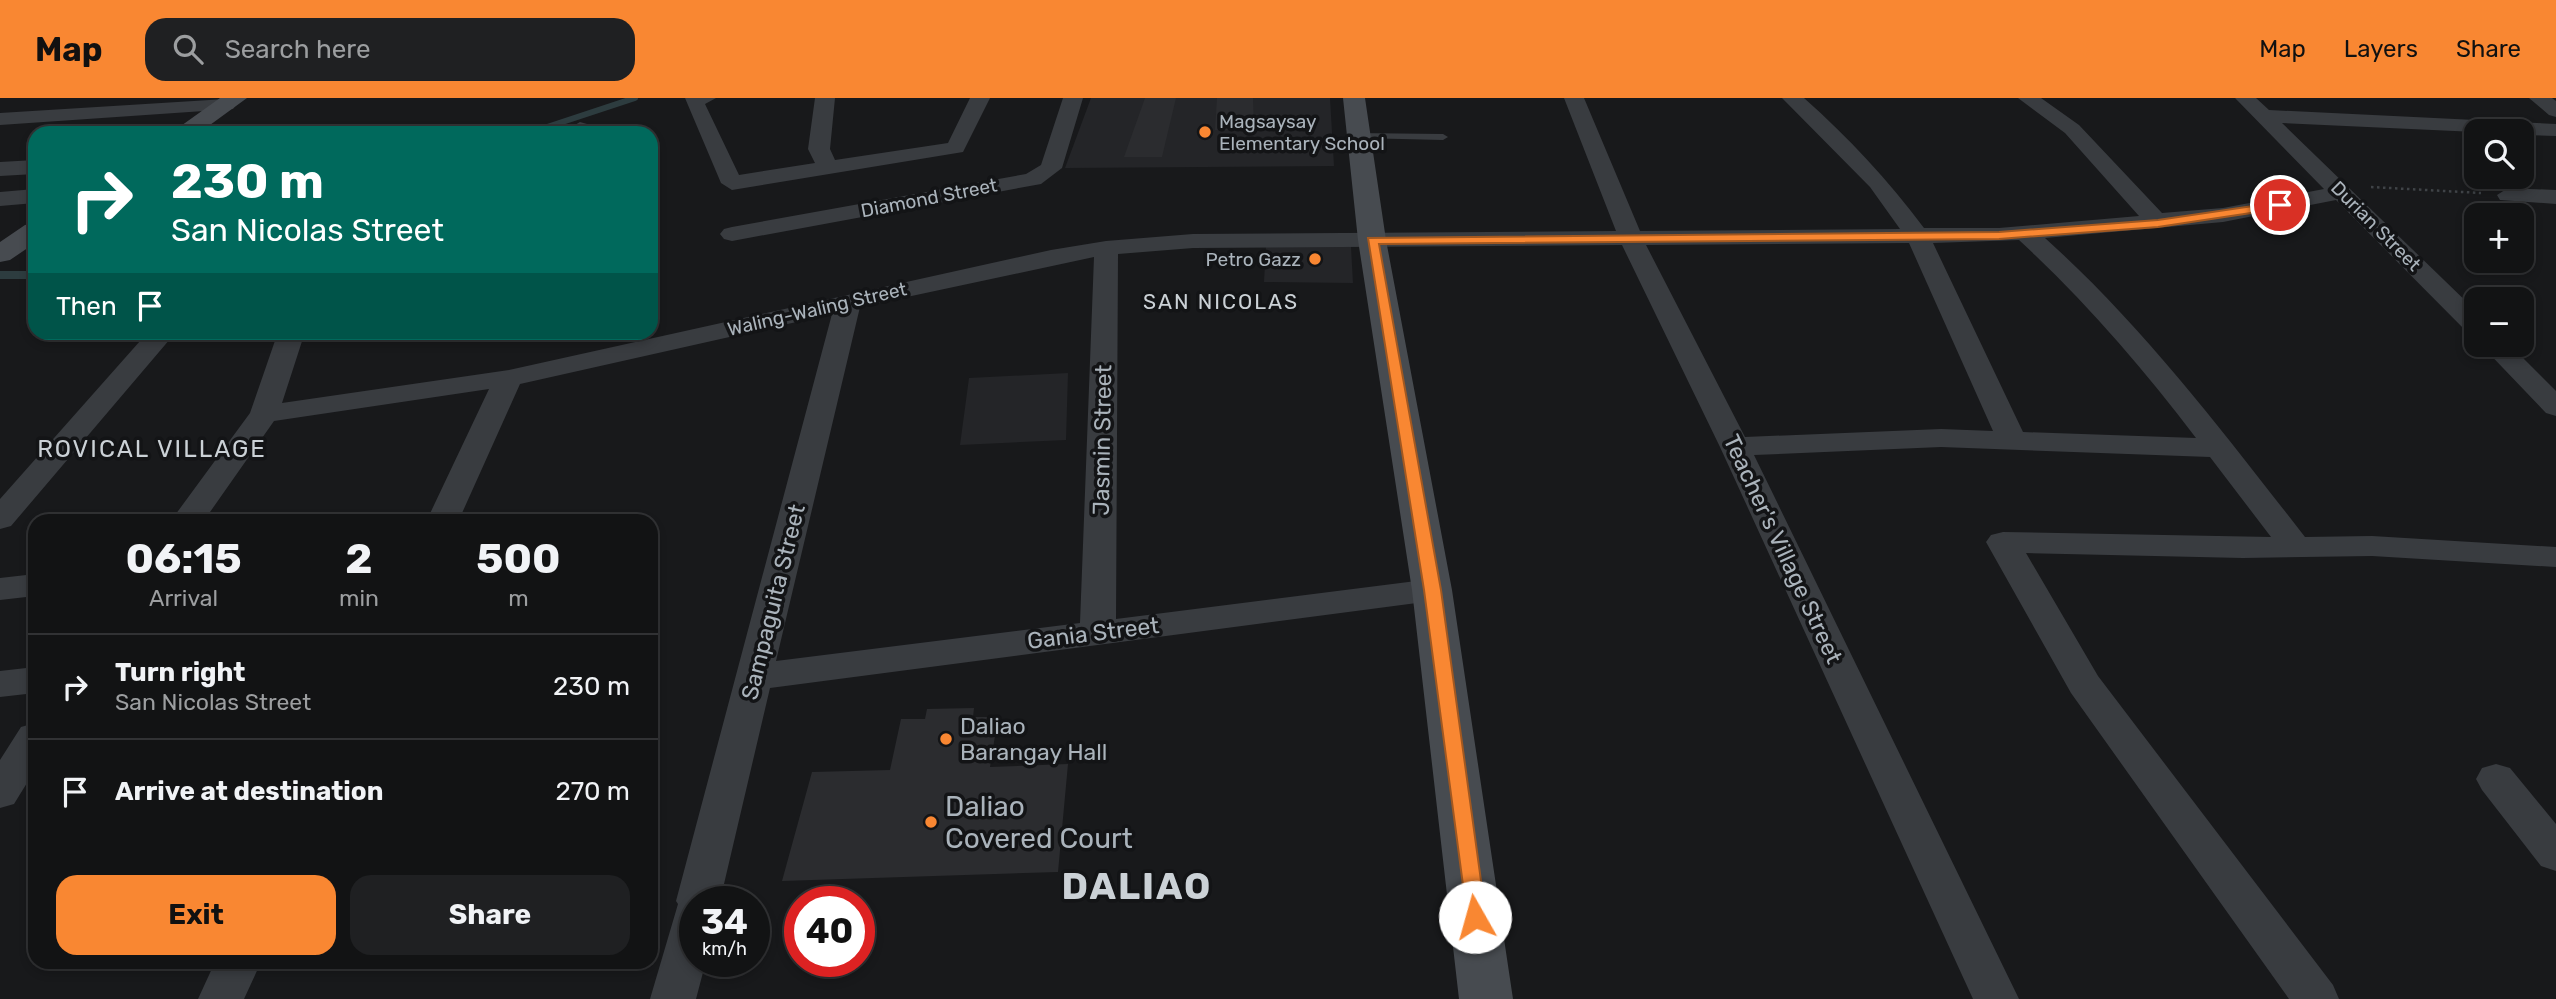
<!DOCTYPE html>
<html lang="en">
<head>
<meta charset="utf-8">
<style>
  :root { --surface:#121314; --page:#1f2022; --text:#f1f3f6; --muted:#9c9ea0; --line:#313234; --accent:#f98732 }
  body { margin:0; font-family:Rubik,sans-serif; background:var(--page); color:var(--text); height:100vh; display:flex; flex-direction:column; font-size:26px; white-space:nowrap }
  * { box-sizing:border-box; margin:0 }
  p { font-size:23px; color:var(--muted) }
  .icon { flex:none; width:38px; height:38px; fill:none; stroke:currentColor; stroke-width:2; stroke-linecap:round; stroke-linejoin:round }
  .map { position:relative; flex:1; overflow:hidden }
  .panel { position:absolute; left:28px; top:416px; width:630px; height:455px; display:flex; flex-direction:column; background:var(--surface); border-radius:21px; box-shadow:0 4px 10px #0003,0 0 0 2px var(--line) }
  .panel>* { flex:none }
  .banner { position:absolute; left:28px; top:28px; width:630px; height:214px; border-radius:21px; box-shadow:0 4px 10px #0003,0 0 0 2px var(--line); background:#00695c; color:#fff; overflow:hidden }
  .fabs { position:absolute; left:2464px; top:21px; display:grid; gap:14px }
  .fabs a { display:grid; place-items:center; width:70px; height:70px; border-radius:14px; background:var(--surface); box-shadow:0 4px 10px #0003,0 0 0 2px var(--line); font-size:35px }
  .speed { position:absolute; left:679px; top:788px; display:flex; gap:14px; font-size:35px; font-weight:700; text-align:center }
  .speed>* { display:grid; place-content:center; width:91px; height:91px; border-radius:50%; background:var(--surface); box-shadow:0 4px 10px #0003,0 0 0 2px var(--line); line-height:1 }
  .speed small { font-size:18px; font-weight:400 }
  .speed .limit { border:10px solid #d22; background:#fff; color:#111 }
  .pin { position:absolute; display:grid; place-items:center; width:60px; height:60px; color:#fff; margin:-30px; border:4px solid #fff; border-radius:50%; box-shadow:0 2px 7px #0007 }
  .me { position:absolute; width:77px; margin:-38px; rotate:353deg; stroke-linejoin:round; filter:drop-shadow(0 0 5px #0008) }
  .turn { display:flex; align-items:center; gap:24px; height:147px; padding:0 28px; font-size:32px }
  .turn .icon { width:91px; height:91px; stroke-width:2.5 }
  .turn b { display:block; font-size:49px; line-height:60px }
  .then { display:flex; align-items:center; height:66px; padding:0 28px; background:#0003; gap:14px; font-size:26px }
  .eta { display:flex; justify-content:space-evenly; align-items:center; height:119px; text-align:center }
  .eta b { font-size:42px; font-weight:700; line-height:49px }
  .action { display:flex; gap:14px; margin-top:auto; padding:14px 28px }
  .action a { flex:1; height:80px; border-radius:21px; background:var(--accent); color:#111; font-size:28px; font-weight:700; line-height:80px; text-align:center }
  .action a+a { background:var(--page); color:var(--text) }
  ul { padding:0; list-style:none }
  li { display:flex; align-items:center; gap:21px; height:105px; padding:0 28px; border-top:2px solid var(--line) }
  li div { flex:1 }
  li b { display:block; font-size:26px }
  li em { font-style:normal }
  header { display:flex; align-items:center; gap:42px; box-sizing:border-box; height:98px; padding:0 35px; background:var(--accent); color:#111 }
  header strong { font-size:33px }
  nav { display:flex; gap:38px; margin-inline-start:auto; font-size:24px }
  .search { width:490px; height:63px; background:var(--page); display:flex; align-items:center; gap:18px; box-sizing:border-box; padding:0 24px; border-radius:21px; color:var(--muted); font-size:26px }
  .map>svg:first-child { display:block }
</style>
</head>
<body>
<header>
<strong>Map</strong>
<div class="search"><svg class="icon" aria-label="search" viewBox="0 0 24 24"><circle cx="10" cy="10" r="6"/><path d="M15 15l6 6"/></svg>Search here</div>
<nav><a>Map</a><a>Layers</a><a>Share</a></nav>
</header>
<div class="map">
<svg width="2556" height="901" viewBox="0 0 2556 901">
  <rect width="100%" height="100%" fill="#18191b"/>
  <path fill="#242528" d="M1091 0H1330L1334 68 1065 70Z
    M1266 148 1351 149 1353 185 1264 184Z
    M1068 275 1066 342 960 347 969 280Z"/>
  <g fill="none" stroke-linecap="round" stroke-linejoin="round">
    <path stroke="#2d3c3f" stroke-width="6" d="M529 35 635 0"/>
    <path stroke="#2d3c3f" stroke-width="8" d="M0 177H35"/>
  </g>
  <path fill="#2b2c2f" d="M1145 0H1176L1162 59H1124Z
    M1217 0H1253L1254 32H1215Z
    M974 610 973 619H998L990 669 1068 666 1058 774 782 783 812 674 890 672 901 621H925L927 611Z"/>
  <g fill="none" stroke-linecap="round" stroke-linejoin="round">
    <path stroke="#3f4347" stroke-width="2.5" stroke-dasharray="2.5 3.5" stroke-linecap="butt" d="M2371 89 2481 95"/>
    <path fill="#393c40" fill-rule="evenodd" d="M1355 35 1443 36 1448 39 1443 42 1359 40 1354 37Z"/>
    <path fill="#393c40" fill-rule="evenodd" d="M685 0H716L705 6 739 77 815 65 808 51 815 0H835L830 51 835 62 948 45 970 0H990L963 54 732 92 721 85Z
      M1063 0H1083L1062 70 1041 86 732 143 724 141 720 136 724 131 732 129 1026 76 1041 67Z
      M1564 0H1584L1640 133 1900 131 1870 89 1782 0H1804C1849 40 1888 82 1924 130H1999L2139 118 2065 35 2018 0H2041L2079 27 2162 115 2223 110 2324 91 2235 0H2256L2269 12 2556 26V38L2522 37V33L2476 34 2282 25 2476 213V236L2467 234 2336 102 2223 124 2045 140C2144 229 2223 334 2305 439L2372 438 2556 449V469L2372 458 2243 460 2026 455 2098 578 2333 887 2339 901H2289L2071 595 1986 444 1991 437 2003 434 2271 439 2210 359 1941 349 1754 357 2019 901H1973L1720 349 1622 147 1193 150 1118 156 1116 521 1432 481 1444 484 1449 492 1444 500 1432 503 770 590 720 803H695V863H706L696 901H650L678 806 676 803 832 216 520 286 458 424H426L489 291 274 323 203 424H170L250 315 278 234H305L282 305 509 272 1051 152 1106 143 1193 136 1616 133ZM2019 142C2085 203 2142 269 2196 340L2023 334 1933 145ZM1909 145 1993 333 1941 331 1745 339 1646 147ZM1094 159 1080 525 776 563 860 209Z
      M2529 0H2552L2556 3V19L2549 17Z
      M226 1 236 7 233 11 0 27V15Z
      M580 24 587 26 594 35H573L570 30Z
      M35 62V76L0 78V64Z
      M2508 90 2556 92V106L2500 102 2497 97Z
      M35 91V105L0 108V94Z
      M148 234H176L11 428 0 431V401Z
      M2481 247H2510L2556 293V318L2546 315Z
      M35 476V498L0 502V480Z
      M35 569V595L0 599V573Z
      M35 625V672L14 706 0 710V662L21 629Z
      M2496 666 2510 670 2556 726V773L2541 768 2482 692 2476 681 2482 670Z
      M215 864H261L244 901H198Z"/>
    <path fill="#474b50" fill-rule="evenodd" d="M220 0H247L199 35H171Z
      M1343 0H1365L1386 142 1452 492 1513 901H1459L1412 492 1358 142Z
      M35 125V145L10 162 0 164V144L25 127Z"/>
  </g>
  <path fill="#f98732" stroke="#a25820" stroke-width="2" d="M2280 104 2286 107 2284 110 2158 129 1999 141 1379 146 1441 492 1486 819 1483 825 1475 828 1468 825 1424 492 1368 140 1999 134 2158 122Z"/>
  <g fill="#f98732" stroke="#131416" stroke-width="2.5">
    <circle cx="1205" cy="34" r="7"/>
    <circle cx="1315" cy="161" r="7"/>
    <circle cx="946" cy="641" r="7"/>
    <circle cx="931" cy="724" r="7"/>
  </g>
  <g text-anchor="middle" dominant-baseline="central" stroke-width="7" stroke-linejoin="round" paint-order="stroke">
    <g font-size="19" fill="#aab3bb" stroke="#131416" text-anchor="start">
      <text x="1219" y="23">Magsaysay<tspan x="1219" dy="22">Elementary School</tspan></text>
      <text x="1301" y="161" text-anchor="end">Petro Gazz</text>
    </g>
    <g font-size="19" fill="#aab3bb" stroke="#131416">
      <text transform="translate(929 100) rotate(-11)">Diamond Street</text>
      <text transform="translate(2376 128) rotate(45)">Durian Street</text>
      <text transform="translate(817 211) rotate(-13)">Waling-Waling Street</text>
    </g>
    <g font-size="21" letter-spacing="2" fill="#cbd1d6" stroke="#131416">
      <text x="1221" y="203">SAN NICOLAS</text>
    </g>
    <g font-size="23" fill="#aab3bb" stroke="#131416">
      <text transform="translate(1102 342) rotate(-89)">Jasmin Street</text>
      <text transform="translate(1783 451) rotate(65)">Teacher's Village Street</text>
      <text transform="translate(773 504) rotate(-76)">Sampaguita Street</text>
      <text transform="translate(1093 535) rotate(-7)">Gania Street</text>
    </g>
    <g font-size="23" fill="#aab3bb" stroke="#131416" text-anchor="start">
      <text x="960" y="628">Daliao<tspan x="960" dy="26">Barangay Hall</tspan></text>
    </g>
    <g font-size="24" letter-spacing="2" fill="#cbd1d6" stroke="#131416">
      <text x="152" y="351">ROVICAL VILLAGE</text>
    </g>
    <g font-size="28" fill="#aab3bb" stroke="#131416" text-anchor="start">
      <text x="945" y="708">Daliao<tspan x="945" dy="32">Covered Court</tspan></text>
    </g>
    <g font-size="37" font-weight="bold" letter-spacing="2" fill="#cbd1d6" stroke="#131416">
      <text x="1137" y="788">DALIAO</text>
    </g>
  </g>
</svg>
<div class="fabs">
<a><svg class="icon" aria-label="search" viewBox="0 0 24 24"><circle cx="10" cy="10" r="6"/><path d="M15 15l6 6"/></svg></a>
<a>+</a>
<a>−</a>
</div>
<div class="speed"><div>34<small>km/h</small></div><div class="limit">40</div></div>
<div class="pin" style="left:2280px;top:107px;background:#d93025"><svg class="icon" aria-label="arrive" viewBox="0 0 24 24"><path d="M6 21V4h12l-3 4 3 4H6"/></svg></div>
<svg class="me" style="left:1475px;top:819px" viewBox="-20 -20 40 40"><circle r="19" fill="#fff"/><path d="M0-13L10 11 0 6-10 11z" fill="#f98732"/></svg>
<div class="banner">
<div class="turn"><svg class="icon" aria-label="right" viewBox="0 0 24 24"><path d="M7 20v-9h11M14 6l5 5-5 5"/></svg><div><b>230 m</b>San Nicolas Street</div></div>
<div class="then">Then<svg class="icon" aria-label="arrive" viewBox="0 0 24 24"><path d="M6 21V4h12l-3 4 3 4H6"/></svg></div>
</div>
<section class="panel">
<div class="eta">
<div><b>06:15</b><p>Arrival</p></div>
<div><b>2</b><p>min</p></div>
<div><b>500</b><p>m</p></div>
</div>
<ul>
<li><svg class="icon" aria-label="right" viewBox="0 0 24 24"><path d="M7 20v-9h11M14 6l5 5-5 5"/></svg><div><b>Turn right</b><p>San Nicolas Street</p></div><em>230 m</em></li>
<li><svg class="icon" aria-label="arrive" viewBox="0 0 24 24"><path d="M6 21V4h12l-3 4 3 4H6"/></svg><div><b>Arrive at destination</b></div><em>270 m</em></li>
</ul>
<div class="action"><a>Exit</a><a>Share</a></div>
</section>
</div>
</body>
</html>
